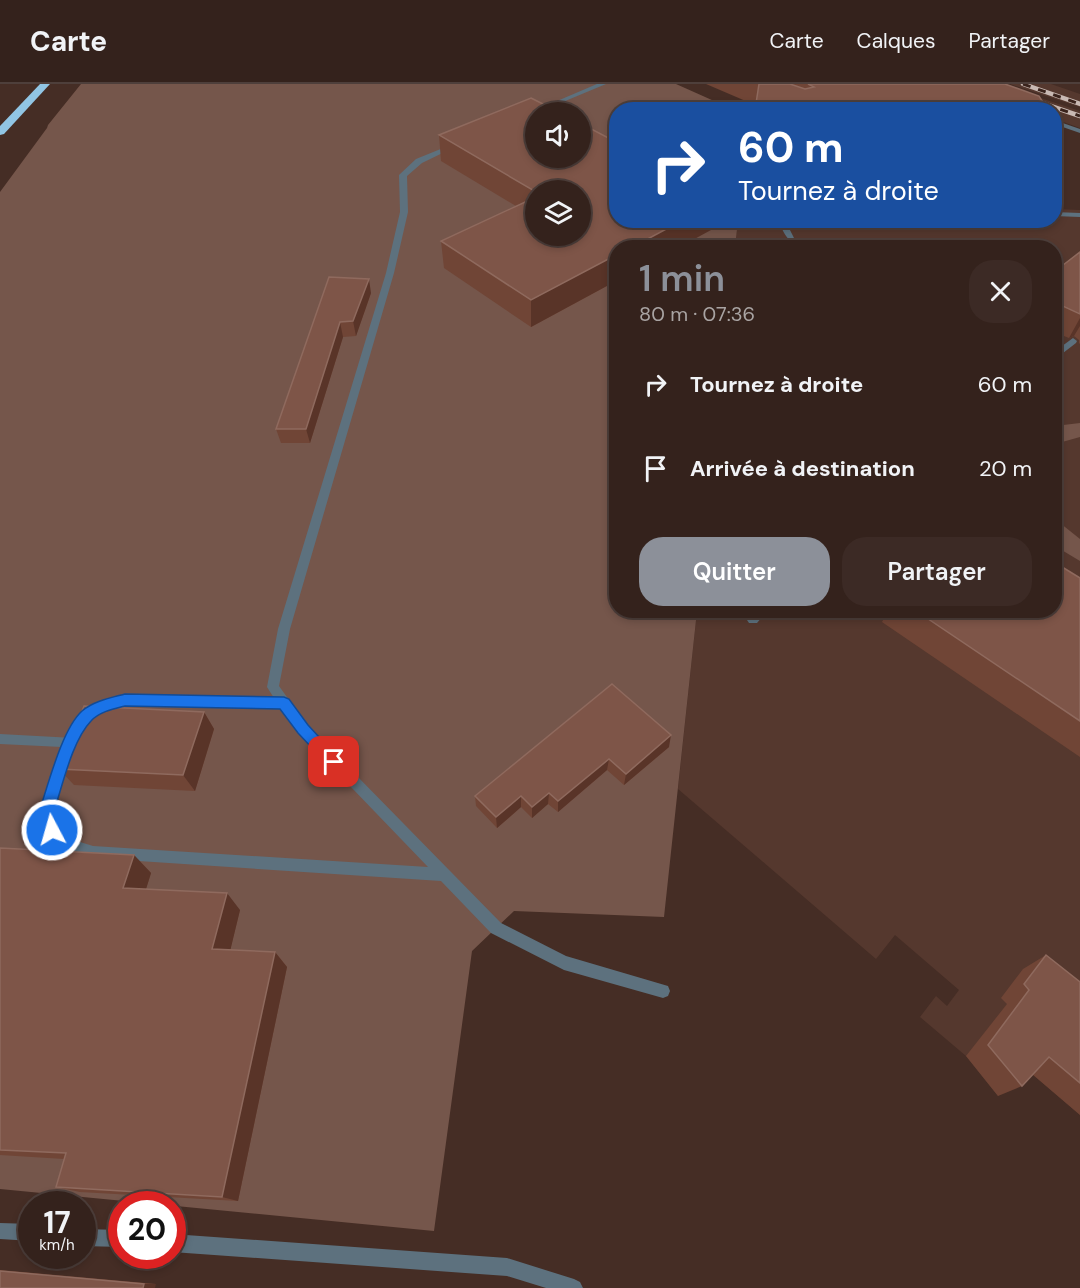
<!DOCTYPE html>
<html lang="fr">
<head>
<meta charset="utf-8">
<style>
  :root { --surface:#34221c; --page:#3c2a25; --text:#f1f3f6; --muted:#a9a4a3; --line:#4e3f3b; --accent:#8c9099 }
  body { margin:0; font-family:"DM Sans",sans-serif; background:var(--page); color:var(--text); height:100vh; display:flex; flex-direction:column; font-size:22px; white-space:nowrap }
  * { box-sizing:border-box; margin:0 }
  p { font-size:20px; color:var(--muted) }
  .icon { flex:none; width:33px; height:33px; fill:none; stroke:currentColor; stroke-width:2; stroke-linecap:round; stroke-linejoin:round }
  .map { position:relative; flex:1; overflow:hidden }
  .panel { position:absolute; left:609px; top:156px; width:453px; height:378px; display:flex; flex-direction:column; background:var(--surface); border-radius:24px; box-shadow:0 3px 9px #0003,0 0 0 2px var(--line) }
  .panel>* { flex:none }
  .top-card { position:absolute; left:609px; top:18px; width:453px; height:126px; border-radius:24px; box-shadow:0 3px 9px #0003,0 0 0 2px var(--line); background:#1a4fa0; color:#fff; overflow:hidden }
  .buttons { position:absolute; left:525px; top:18px; display:grid; gap:12px }
  .buttons a { display:grid; place-items:center; width:66px; height:66px; border-radius:50%; background:var(--surface); box-shadow:0 3px 9px #0003,0 0 0 2px var(--line); font-size:30px }
  .speed { position:absolute; left:18px; top:1107px; display:flex; gap:12px; font-size:30px; font-weight:700; text-align:center }
  .speed>* { display:grid; place-content:center; width:78px; height:78px; border-radius:50%; background:var(--surface); box-shadow:0 3px 9px #0003,0 0 0 2px var(--line); line-height:1 }
  .speed small { font-size:15px; font-weight:400 }
  .speed .limit { border:9px solid #d22; background:#fff; color:#111 }
  .pin { position:absolute; display:grid; place-items:center; width:51px; height:51px; color:#fff; margin:-26px; border-radius:12px; box-shadow:0 3px 9px #0006 }
  .me { position:absolute; width:66px; margin:-33px; rotate:354deg; stroke-linejoin:round; filter:drop-shadow(0 0 4px #0008) }
  .turn { display:flex; align-items:center; gap:21px; height:126px; padding:0 30px; font-size:27px }
  .turn .icon { width:78px; height:78px; stroke-width:2.5 }
  .turn b { display:block; font-size:42px; line-height:51px }
  .round { display:grid; place-items:center; flex:none; width:63px; height:63px; border-radius:24px; background:var(--page) }
  .headline { display:flex; align-items:center; justify-content:space-between; height:102px; padding:0 30px }
  h1 { font-size:36px; font-weight:600; line-height:45px; color:var(--accent) }
  .action { display:flex; gap:12px; margin-top:auto; padding:12px 30px }
  .action a { flex:1; height:69px; border-radius:24px; background:var(--accent); color:#fff; font-size:24px; font-weight:600; line-height:69px; text-align:center }
  .action a+a { background:var(--page); color:var(--text) }
  ul { padding:0; list-style:none }
  li { display:flex; align-items:center; gap:18px; height:84px; padding:0 30px }
  li div { flex:1 }
  li b { display:block; font-size:22px }
  li em { font-style:normal }
  header { display:flex; align-items:center; gap:36px; box-sizing:border-box; height:84px; padding:0 30px; background:var(--surface); border-bottom:2px solid var(--line) }
  header strong { font-size:28px }
  nav { display:flex; gap:33px; margin-inline-start:auto; font-size:21px }
  .map>svg:first-child { display:block }
</style>
</head>
<body>
<header>
<strong>Carte</strong>
<nav><a>Carte</a><a>Calques</a><a>Partager</a></nav>
</header>
<div class="map">
<svg width="1080" height="1204" viewBox="0 0 1080 1204">
  <rect width="100%" height="100%" fill="#452d25"/>
  <path fill="#55382e" d="M998 0 1080 27V44L1055 35 1054 26 1029 25Z
    M1010 0H1051L1080 10V23Z
    M1055 125 1080 126V1031L1025 984 998 1012 966 972 920 933 936 912 947 922 959 906 895 851 876 875 678 705 697 527 1054 526V164L735 163 738 137 1054 136Z"/>
  <path fill="#75564b" fill-rule="evenodd" d="M81 0H676L732 25 616 26V136L738 137 735 163 616 164V526L697 527 664 833 514 827 472 867 434 1147 0 1105V108L47 44 48 41ZM536 28H580V74H536ZM536 106H580V152H536Z
    M1080 339V353L1055 360V342Z
    M1055 435 1080 455V477L1055 462Z"/>
  <g fill="none" stroke-linecap="round" stroke-linejoin="round">
    <path fill="#5d717e" fill-rule="evenodd" d="M597 0H606L534 30 529 29Z
      M453 60 459 61 422 79 407 92 408 128 394 189 290 545 279 602 307 641 501 839 566 872 668 902 670 907 668 912 663 914 564 886 491 849 441 797 93 774 60 764 55 762 38 734 62 663 0 660V650L74 654 76 658 52 733 64 753 93 762 428 783 299 649 281 624 125 621 106 626 87 637 83 636 81 632 83 628 99 618 125 611 274 614 267 603 278 545 386 189 400 128 399 91 416 75Z
      M1054 128 1080 129V133L1054 132Z
      M789 136H799L789 144 794 154 811 164C794 164 788 157 781 143Z
      M1073 254 1077 257 1076 259 1054 276V268Z
      M755 526H768L757 539H749L747 536Z
      M0 1139 32 1140V1157L0 1155Z
      M82 1145 122 1146V1163L82 1162Z
      M172 1150 507 1174 574 1195 580 1198 583 1204H546L507 1192 172 1168Z"/>
    <path fill="#5d717e" fill-rule="evenodd" d="M1054 36 1080 45V49L1054 40Z"/>
    <path fill="#91c5e4" fill-rule="evenodd" d="M40 0H50L4 50 0 51V42Z"/>
    <defs>
      <path id="rail" d="M1023 0 1080 20
        M1030 15 1080 32"/>
    </defs>
    <use href="#rail" stroke="#c9b9b3" stroke-width="4.5"/>
    <use href="#rail" stroke="#3a231c" stroke-width="3" stroke-dasharray="8" stroke-linecap="butt"/>
  </g>
  <path fill="#704536" fill-rule="evenodd" d="M706 0H1005L1048 26H754L755 21Z
    M439 51 722 140 616 164V197L531 243 444 184 441 157 516 122 441 77ZM536 106 580 152H536Z
    M1080 168V260L1079 259V256L1074 252 1069 254 1054 248V188Z
    M329 193 371 209 356 252 343 253 310 359H281L276 345Z
    M1080 494V673L882 538 888 526H1054Z
    M612 600 669 663 624 701 607 686 558 728 548 720 532 734 521 723 497 744 476 722 475 712Z
    M204 628 214 645 195 707 74 701 59 685Z
    M0 764 134 771 151 789 146 805 240 826 230 866 275 868 287 883 238 1117 80 1108 56 1103 64 1075 0 1071Z
    M1046 871 1080 898V1031L1032 990 1022 1002 998 1012 966 972 1007 920 1001 914 1023 885Z
    M0 1186 156 1200 0 1204Z"/>
  <path fill="#593428" d="M683 136H722V140L678 164H631Z
    M616 171V197L531 243V216Z
    M369 195 371 209 356 252 353 237Z
    M1080 234V242L1074 252 1069 254Z
    M340 238 343 253 310 359 306 345Z
    M204 628 214 645 195 707 183 691Z
    M671 651 669 663 624 701 626 690Z
    M609 675 607 686 558 728V717Z
    M549 709 548 720 532 734V723Z
    M521 712V723L497 744 496 733Z
    M134 771 151 789 141 821 123 804Z
    M227 809 240 826 227 880 212 865Z
    M275 868 287 883 238 1117 222 1113Z
    M144 1200H156L155 1204H143Z"/>
  <path fill="#7e5548" stroke="#8f6a5e" stroke-width="1.5" d="M759 0H790L805 5 814 3 808 0H1005L1039 12 1048 26H755Z
    M531 14 559 28H536V74H580V39L616 58V136H683L631 164H616V171L531 216 441 157 536 113V152H580V106H536V108L439 51Z
    M1080 168V230L1054 218V188Z
    M329 193 369 195 353 237 340 238 306 345H276Z
    M1054 478 1080 494V637L915 526H1054Z
    M612 600 671 651 626 690 609 675 558 717 549 709 532 723 521 712 496 733 475 712Z
    M84 622 204 628 183 691 59 685Z
    M0 764 134 771 123 804 227 809 212 865 275 868 222 1113 56 1103 66 1069 0 1066Z
    M1046 871 1080 898V999L1049 973 1022 1002 988 961 1029 906 1024 900Z
    M0 1187 144 1200 143 1204H0Z"/>
  <path fill="#1a73e8" stroke="#114b97" stroke-width="1.5" d="M125 610 284 613 289 615 308 641 342 678 339 682 334 684 329 682 298 649 280 625 125 622C113 625 99 628 91 637 71 658 62 705 52 733L60 746 58 751 52 753 47 751 37 734C47 706 61 646 82 627 94 617 110 614 125 610Z"/>
</svg>
<div class="buttons">
<a><svg class="icon" aria-label="sound" viewBox="0 0 24 24"><path d="M4 9h4l5-4v14l-5-4H4zM17 9q2 3 0 6"/></svg></a>
<a><svg class="icon" aria-label="layers" viewBox="0 0 24 24"><path d="M12 4l9 5-9 5-9-5zM3 14l9 5 9-5"/></svg></a>
</div>
<div class="speed"><div>17<small>km/h</small></div><div class="limit">20</div></div>
<div class="pin" style="left:334px;top:678px;background:#d93025"><svg class="icon" aria-label="arrive" viewBox="0 0 24 24"><path d="M6 21V4h12l-3 4 3 4H6"/></svg></div>
<svg class="me" style="left:52px;top:746px" viewBox="-20 -20 40 40"><circle r="17" fill="#1a73e8" stroke="#fff" stroke-width="3"/><path d="M0-11L8 9 0 5-8 9z" fill="#fff"/></svg>
<div class="top-card">
<div class="turn"><svg class="icon" aria-label="right" viewBox="0 0 24 24"><path d="M7 20v-9h11M14 6l5 5-5 5"/></svg><div><b>60 m</b>Tournez à droite</div></div>
</div>
<section class="panel">
<div class="headline"><div><h1>1 min</h1><p>80 m · 07:36</p></div><a class="round"><svg class="icon" aria-label="close" viewBox="0 0 24 24"><path d="M6 6l12 12M18 6L6 18"/></svg></a></div>
<ul>
<li><svg class="icon" aria-label="right" viewBox="0 0 24 24"><path d="M7 20v-9h11M14 6l5 5-5 5"/></svg><div><b>Tournez à droite</b></div><em>60 m</em></li>
<li><svg class="icon" aria-label="arrive" viewBox="0 0 24 24"><path d="M6 21V4h12l-3 4 3 4H6"/></svg><div><b>Arrivée à destination</b></div><em>20 m</em></li>
</ul>
<div class="action"><a>Quitter</a><a>Partager</a></div>
</section>
</div>
</body>
</html>
